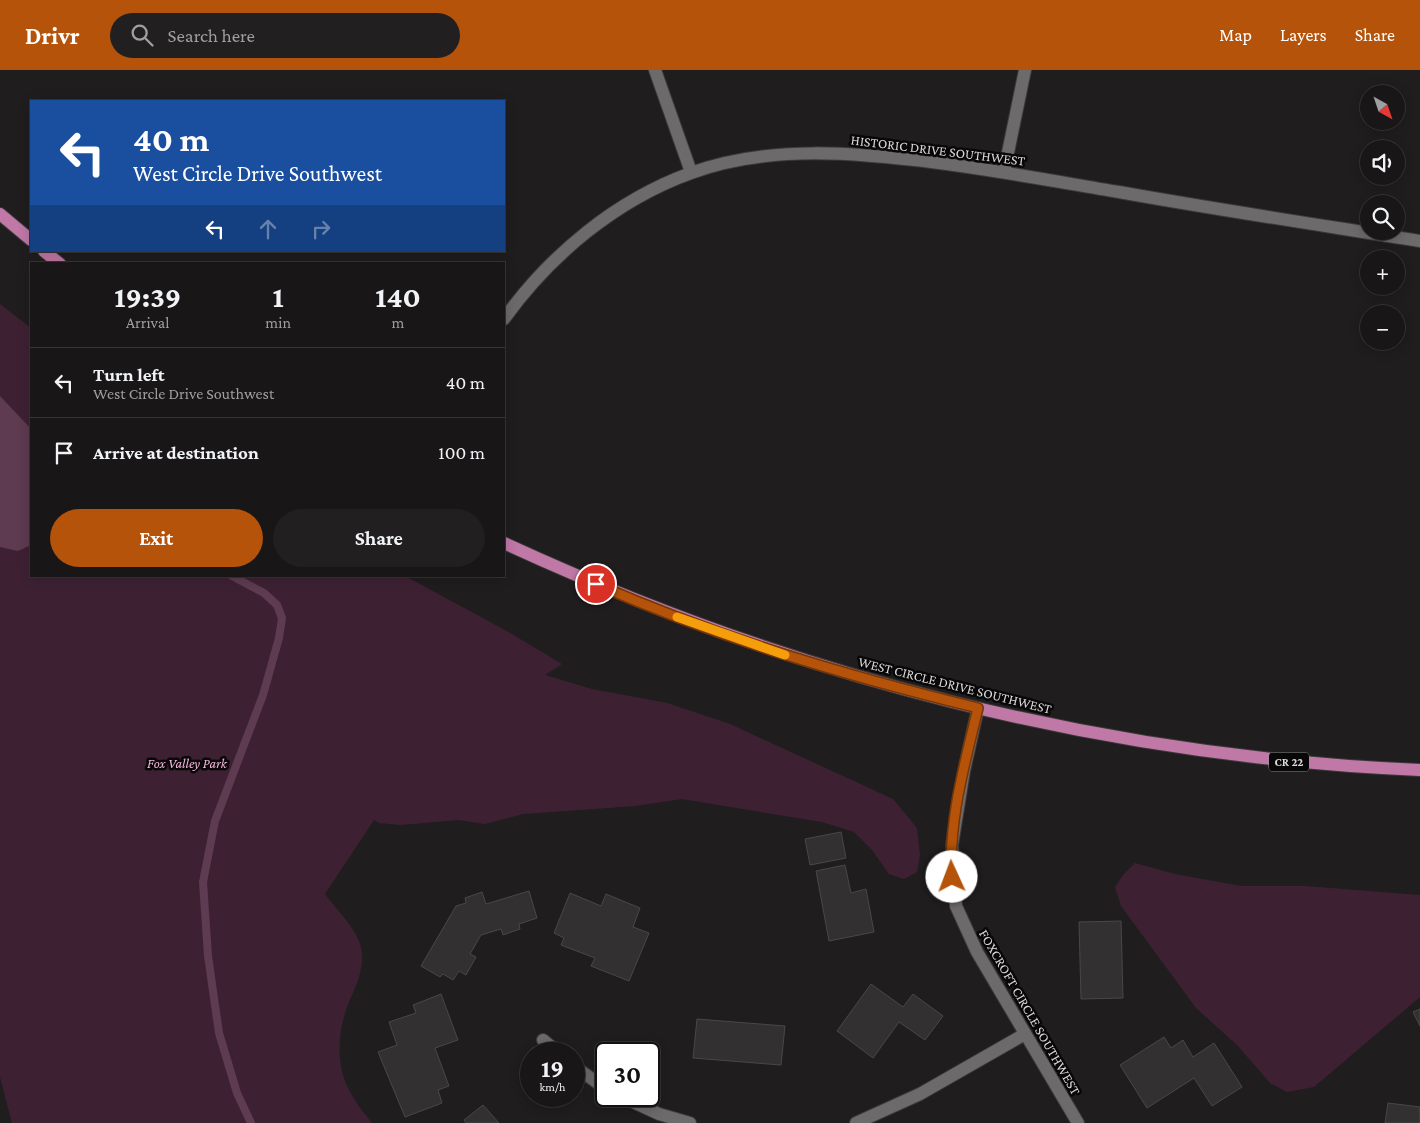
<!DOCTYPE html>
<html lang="en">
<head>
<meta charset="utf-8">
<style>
  :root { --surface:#181617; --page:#211f20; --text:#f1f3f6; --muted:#9f9fa1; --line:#363536; --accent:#b45309 }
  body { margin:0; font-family:"Crimson Pro",serif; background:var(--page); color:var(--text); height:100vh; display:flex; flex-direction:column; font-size:19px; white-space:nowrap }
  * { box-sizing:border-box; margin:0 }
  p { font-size:16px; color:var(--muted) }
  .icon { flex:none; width:28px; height:28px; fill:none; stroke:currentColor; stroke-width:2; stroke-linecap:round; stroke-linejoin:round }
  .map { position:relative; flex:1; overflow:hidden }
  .side { position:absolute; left:30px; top:192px; width:475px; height:315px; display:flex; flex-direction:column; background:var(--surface); border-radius:0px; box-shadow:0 2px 12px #0003,0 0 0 1px var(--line) }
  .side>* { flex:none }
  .top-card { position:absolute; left:30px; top:30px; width:475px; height:152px; border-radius:0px; box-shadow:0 2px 12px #0003,0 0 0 1px var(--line); background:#1a4fa0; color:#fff; overflow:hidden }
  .needle { width:32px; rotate:140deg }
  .fabs { position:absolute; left:1360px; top:15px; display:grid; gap:10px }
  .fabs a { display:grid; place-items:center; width:45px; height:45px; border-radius:50%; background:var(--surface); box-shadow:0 2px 12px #0003,0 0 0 1px var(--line); font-size:25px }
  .speed { position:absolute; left:520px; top:972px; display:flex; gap:10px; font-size:25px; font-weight:700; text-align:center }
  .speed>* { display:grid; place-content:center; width:65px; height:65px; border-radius:50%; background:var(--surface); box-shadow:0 2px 12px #0003,0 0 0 1px var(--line); line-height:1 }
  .speed small { font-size:12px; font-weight:400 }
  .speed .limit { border:2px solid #111; border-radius:8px; background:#fff; color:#111 }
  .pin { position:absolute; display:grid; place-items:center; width:42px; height:42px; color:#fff; margin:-21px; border:2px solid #fff; border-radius:50%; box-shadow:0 1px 5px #0007 }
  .me { position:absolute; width:55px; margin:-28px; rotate:358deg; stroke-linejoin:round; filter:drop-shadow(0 0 4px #0008) }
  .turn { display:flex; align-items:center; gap:18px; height:105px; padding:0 20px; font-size:22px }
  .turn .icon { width:65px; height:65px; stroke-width:2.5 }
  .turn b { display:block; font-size:35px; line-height:42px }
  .lanes { display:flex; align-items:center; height:48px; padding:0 20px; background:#0003; justify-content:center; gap:25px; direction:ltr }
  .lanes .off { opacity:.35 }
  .eta { display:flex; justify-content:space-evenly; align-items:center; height:85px; text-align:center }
  .eta b { font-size:30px; font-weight:700; line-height:35px }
  .action { display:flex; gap:10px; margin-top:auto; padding:10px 20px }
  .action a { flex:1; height:58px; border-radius:30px; background:var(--accent); color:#fff; font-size:20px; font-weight:700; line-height:58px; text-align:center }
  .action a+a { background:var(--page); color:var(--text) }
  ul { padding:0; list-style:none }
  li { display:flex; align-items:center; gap:15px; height:70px; padding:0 20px; border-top:1px solid var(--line) }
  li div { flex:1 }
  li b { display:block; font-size:19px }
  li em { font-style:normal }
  header { display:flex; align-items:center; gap:30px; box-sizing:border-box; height:70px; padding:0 25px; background:var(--accent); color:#fff }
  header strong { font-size:24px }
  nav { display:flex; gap:28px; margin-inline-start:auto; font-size:18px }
  .search { width:350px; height:45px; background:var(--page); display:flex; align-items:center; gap:12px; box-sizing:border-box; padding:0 18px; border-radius:28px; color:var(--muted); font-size:19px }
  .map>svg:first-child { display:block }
</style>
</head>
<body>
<header>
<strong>Drivr</strong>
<div class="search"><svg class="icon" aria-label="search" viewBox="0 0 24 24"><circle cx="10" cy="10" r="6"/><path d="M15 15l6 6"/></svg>Search here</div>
<nav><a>Map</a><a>Layers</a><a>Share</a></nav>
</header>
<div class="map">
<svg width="1420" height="1053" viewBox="0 0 1420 1053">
  <rect width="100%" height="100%" fill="#201d1f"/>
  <path fill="#3d2133" d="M0 234 31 258V506H405L505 560 562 594 545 605 592 619 667 633 730 654 893 729 917 758 920 785 917 802 904 809 889 804 872 780 854 762 822 752 682 729 635 736 523 744 485 754 458 750 401 755 379 753 374 750 325 824C338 842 355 856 361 877 365 894 358 911 352 925 338 955 333 995 352 1025 357 1035 365 1044 372 1053H12L0 1007Z
    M1135 793 1175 804 1241 816H1305L1420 825V927L1314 1017 1287 1022 1270 1013 1238 976 1196 938 1121 836 1115 817 1123 805Z"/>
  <path fill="#5e3b50" d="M0 326 31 359V475L18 481 0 477Z"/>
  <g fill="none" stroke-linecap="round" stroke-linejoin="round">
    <path stroke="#5e3b50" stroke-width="8" d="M232 506 264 523 277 535 282 548 279 568 263 625 215 751 203 812 208 886 219 963 237 1023 251 1053"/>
  </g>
  <path fill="#333031" stroke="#4a4749" d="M841 762 846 788 810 795 805 769Z
    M845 795 851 823 866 819 874 862 829 871 816 801Z
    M529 821 537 848 519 854 520 859 503 865 501 859 481 865 470 884 476 887 466 905 459 901 453 910 443 904 440 907 421 896 456 836 466 833 465 828 482 822 486 834Z
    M570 823 601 836 606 824 640 838 633 857 649 863 629 911 591 896 595 888 561 875 564 868 554 863Z
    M1121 851 1123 928 1081 929 1079 852Z
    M871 914 903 937 913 924 943 946 925 970 899 952 873 988 837 961Z
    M441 924 458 970 435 978 449 1016 438 1020 442 1033 405 1047 378 982 397 975 389 952 416 943 413 935Z
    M1420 939V956L1413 942Z
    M697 949 785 956 781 995 693 988Z
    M1164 967 1171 978 1183 970 1193 987 1214 973 1242 1017 1212 1036 1194 1008 1147 1038 1120 995Z
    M1388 1033 1420 1037V1053H1385Z
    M483 1035 499 1053H466L464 1050Z"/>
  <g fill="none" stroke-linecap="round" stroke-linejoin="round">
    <defs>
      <path id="minor" d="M655 0 691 102
        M1004 102 1025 0
        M504 249C550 185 616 130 691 103 770 74 858 83 939 93 1000 101 1059 112 1119 122 1219 140 1320 155 1420 171
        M978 638 964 701 952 775 956 836 977 882 1078 1053
        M543 970 560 984
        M574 996 606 1019
        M620 1026 659 1044 690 1053
        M856 1053 920 1024 1025 964"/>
      <path id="primary" d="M0 144 31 170
        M44 181 60 194
        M504 473C792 606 1102 687 1420 700"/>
    </defs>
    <use href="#minor" stroke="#3c3a3b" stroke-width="14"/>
    <use href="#primary" stroke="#3c3a3b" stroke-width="14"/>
    <use href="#minor" stroke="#6d6a6c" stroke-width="12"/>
    <use href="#primary" stroke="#c078a6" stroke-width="12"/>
  </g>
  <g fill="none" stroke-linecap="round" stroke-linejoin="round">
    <defs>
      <path id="route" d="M596 514C719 568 847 606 978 638 965 693 948 751 952 807"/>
    </defs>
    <use href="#route" stroke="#753606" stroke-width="12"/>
    <use href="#route" stroke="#b45309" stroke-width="9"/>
    <path stroke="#f59e0b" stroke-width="9" d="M677 547 785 585"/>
  </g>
  <g text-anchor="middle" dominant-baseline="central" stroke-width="5" stroke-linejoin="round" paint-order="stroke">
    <rect fill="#090808" stroke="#9b9a9a" stroke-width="1" x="1269" y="682.5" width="40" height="19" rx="4"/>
    <g font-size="12" font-weight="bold" fill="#dad8d9">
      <text x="1289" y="692">CR 22</text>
    </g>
    <g font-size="14" fill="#dad8d9" stroke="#090808">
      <text transform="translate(938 80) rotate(7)">HISTORIC DRIVE SOUTHWEST</text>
      <text transform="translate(955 615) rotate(14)">WEST CIRCLE DRIVE SOUTHWEST</text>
      <text transform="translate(1030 942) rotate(60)">FOXCROFT CIRCLE SOUTHWEST</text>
    </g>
    <g font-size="14" font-style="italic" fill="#f6b6dc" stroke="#090808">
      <text x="187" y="693">Fox Valley Park</text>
    </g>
  </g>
</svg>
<div class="fabs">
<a><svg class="needle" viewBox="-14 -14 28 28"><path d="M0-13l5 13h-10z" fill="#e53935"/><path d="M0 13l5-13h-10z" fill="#9f9fa1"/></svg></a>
<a><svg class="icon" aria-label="sound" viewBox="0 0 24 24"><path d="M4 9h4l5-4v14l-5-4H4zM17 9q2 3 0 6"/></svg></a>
<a><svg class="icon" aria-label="search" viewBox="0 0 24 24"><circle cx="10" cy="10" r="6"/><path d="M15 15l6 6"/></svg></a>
<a>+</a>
<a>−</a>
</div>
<div class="speed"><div>19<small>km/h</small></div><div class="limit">30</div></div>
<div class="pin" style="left:596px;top:514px;background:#d93025"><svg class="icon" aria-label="arrive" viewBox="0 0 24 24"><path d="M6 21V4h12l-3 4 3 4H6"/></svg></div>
<svg class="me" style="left:952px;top:807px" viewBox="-20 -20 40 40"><circle r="19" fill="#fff"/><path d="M0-13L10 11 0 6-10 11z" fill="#b45309"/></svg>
<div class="top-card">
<div class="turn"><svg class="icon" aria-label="left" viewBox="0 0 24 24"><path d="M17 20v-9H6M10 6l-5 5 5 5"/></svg><div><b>40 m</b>West Circle Drive Southwest</div></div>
<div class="lanes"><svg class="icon" aria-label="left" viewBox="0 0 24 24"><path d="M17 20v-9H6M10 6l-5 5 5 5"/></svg><svg class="icon off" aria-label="ahead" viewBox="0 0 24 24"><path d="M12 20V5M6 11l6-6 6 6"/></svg><svg class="icon off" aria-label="right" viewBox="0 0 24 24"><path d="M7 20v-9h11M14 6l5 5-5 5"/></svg></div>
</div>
<section class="side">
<div class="eta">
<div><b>19:39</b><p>Arrival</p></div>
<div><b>1</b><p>min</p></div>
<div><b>140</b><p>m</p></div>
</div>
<ul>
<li><svg class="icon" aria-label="left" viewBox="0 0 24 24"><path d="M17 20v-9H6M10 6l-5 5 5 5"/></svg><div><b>Turn left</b><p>West Circle Drive Southwest</p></div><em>40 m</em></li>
<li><svg class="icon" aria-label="arrive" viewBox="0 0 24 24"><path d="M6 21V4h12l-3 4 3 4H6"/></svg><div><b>Arrive at destination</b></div><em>100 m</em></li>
</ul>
<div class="action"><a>Exit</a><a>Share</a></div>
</section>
</div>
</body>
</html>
